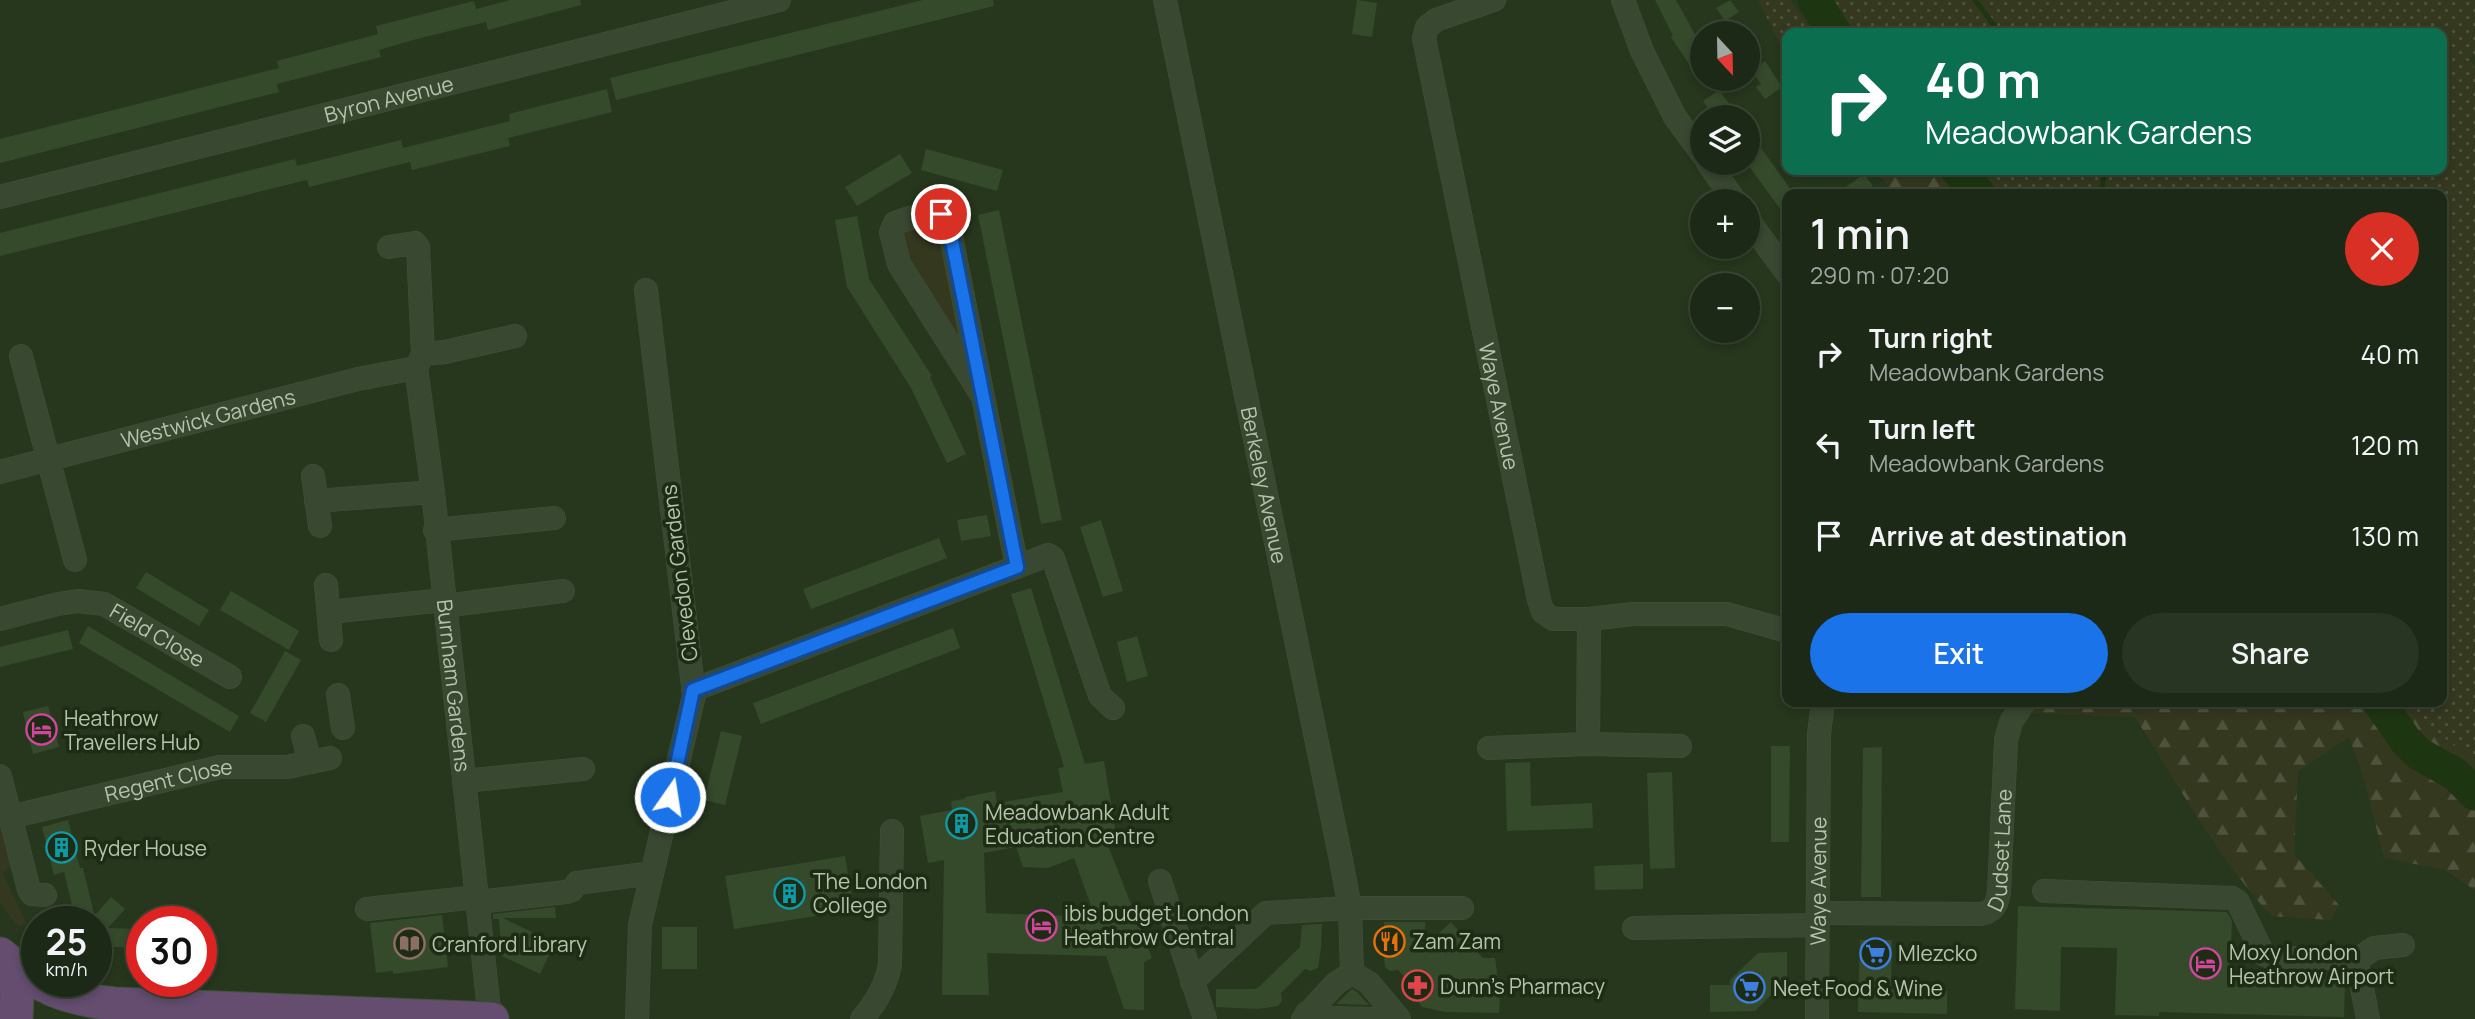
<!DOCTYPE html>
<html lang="en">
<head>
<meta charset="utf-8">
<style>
  :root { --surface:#1c2916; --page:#293523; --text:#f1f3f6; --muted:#a0a6a1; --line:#3a4535; --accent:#1a73e8 }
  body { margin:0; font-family:Manrope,sans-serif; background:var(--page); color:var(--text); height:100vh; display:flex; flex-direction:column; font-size:26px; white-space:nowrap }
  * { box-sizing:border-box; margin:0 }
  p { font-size:23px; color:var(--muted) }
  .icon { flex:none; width:38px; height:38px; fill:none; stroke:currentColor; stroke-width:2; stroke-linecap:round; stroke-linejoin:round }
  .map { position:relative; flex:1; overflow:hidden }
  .panel { position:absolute; left:1782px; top:189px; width:665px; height:518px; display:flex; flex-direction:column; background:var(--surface); border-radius:14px; box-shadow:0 4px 10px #0003,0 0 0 2px var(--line) }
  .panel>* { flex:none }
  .top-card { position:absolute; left:1782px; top:28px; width:665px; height:147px; border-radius:14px; box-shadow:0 4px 10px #0003,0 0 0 2px var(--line); background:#0b6e4f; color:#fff; overflow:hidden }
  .needle { width:46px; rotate:158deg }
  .buttons { position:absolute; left:1690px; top:21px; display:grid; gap:14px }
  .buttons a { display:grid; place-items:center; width:70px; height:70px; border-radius:50%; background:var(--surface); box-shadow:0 4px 10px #0003,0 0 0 2px var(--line); font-size:35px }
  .speed { position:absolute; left:21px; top:906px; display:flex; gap:14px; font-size:35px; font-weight:700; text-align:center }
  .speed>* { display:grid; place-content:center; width:91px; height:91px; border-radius:50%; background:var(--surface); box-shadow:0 4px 10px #0003,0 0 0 2px var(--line); line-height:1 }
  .speed small { font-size:18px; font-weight:400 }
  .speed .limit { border:10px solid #d22; background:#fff; color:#111 }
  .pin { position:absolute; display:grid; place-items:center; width:60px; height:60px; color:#fff; margin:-30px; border:4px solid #fff; border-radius:50%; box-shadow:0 2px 7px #0007 }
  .me { position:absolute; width:77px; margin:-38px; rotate:13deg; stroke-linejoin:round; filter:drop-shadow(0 0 5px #0008) }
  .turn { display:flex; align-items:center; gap:24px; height:147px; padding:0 28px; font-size:32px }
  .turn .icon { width:91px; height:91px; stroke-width:2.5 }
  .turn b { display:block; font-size:49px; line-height:60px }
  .round { display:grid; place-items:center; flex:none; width:74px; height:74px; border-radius:37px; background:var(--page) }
  .headline { display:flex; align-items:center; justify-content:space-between; height:119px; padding:0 28px }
  h1 { font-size:42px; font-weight:600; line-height:52px }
  .action { display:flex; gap:14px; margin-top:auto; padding:14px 28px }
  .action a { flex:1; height:80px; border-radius:42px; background:var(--accent); color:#fff; font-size:28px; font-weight:600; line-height:80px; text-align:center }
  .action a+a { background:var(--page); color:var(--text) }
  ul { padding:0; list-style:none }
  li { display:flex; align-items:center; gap:21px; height:91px; padding:0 28px }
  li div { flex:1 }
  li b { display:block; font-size:26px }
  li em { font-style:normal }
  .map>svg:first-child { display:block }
</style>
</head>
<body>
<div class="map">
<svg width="2475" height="1019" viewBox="0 0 2475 1019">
  <defs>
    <pattern id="forest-firs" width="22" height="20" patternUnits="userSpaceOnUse" patternTransform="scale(1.75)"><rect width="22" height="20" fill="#34381f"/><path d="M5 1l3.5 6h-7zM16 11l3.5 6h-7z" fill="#4f533d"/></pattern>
    <pattern id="park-dots" width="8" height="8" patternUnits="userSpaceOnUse" patternTransform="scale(1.75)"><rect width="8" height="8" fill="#34381f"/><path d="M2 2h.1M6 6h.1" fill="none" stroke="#4f533d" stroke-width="1.8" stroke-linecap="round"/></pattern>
  </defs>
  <rect width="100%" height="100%" fill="#26371d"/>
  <path fill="#34381f" d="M938 221 960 341 910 267 901 230Z
    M0 800 13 863 3 874 27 924 20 926 15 923 0 902Z"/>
  <path fill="url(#forest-firs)" d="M1874 170H2335L2277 194H1895Z
    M2032 702H2408L2418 717 2475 762V890L2445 870 2384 858 2363 776 2349 737 2298 771 2294 854 2339 905 2331 920 2271 916C2217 856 2178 785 2135 717L2028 713Z"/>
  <path fill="url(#park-dots)" d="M1758 0H1790L1814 33H1787V46L1782 48Z
    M1823 0H2475V55L2470 58 2475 69V762L2418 717 2408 702H2441V194H1992L1972 170H2441V33H1843Z"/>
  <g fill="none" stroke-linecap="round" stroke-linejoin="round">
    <path stroke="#1d3511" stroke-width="5" d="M1975 0 2000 33
      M2101 170 2104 173 2102 194"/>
    <path stroke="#1d3511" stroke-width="33" d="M1814 0 1835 33
      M1957 170 1979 194
      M2379 702 2406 741 2419 754 2455 774 2475 794"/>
  </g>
  <path fill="#354a2a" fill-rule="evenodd" d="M510 0H580L581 5 488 30 486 22 413 40 379 50 381 57 277 84 279 92 0 163V139L279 68 277 61 378 34 376 26 474 1 476 9Z
    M923 0H993L994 6 616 100 610 78Z
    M1357 0 1377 3 1372 37 1352 34Z
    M1655 0H1676L1703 49V85L1671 37 1673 36Z
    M1730 0 1739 12 1725 21 1716 8Z
    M1765 61 1782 87 1765 99 1756 87 1761 84 1752 71Z
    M607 89 612 112 508 138 510 146 412 170 410 162 309 187 307 180 0 256V233L295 159 297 166 401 140 403 148 510 121 509 114Z
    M1719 90 1739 117H1714L1703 101Z
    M1748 130 1794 194H1787V218L1748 165Z
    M926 149 1003 170 997 191 921 170Z
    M900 154 912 173 857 206 845 187Z
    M1864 174 1873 186 1861 194H1836Z
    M999 210 1062 520 1041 524 978 215Z
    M857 216 869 279 932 376 930 377 966 454 947 463 911 388 847 287 835 220Z
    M987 515 991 536 961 541 957 520Z
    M1101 520 1123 591 1103 597 1080 527Z
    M939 538 947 558 811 609 803 589Z
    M146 572 209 610 199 626 136 588Z
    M1031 588 1085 764 1104 761 1116 833 1104 835 1152 958 1144 962V1010L1124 1009 1106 956 987 953 989 995H942L944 860 928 863 920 816 952 810 951 801 965 799V797L995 791 997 803 1063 792 1058 768 1064 767 1011 594ZM1016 847 1023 867 1048 868 1074 858 1095 917 986 913 984 853Z
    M231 591 299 631 289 650 220 610Z
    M88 626 239 716 230 732 79 643Z
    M953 628 960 648 761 724 753 703Z
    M68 630 73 649 0 667V647Z
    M1137 636 1148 676 1127 682 1117 642Z
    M285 651 301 660 266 722 250 713Z
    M48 706 59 747 33 754 23 712Z
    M721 731 742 736 725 805 704 800Z
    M1771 746H1790L1789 842H1771Z
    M1882 747 1881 897H1861L1863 748Z
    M1530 762 1531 806 1592 803 1593 828 1507 831 1505 763Z
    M1672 772 1675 868 1650 869 1647 773Z
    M68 820 80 868H83L96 922H76L64 872 54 875 42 827Z
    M845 856 854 910 734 929 725 876Z
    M1643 864V889L1595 890 1594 866Z
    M111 897 125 909 108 928 138 929V948L96 946V914Z
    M2018 906 2227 912 2232 921 2230 977 2345 980 2344 1017 2159 1012V1016L2115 1015 2117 948 2061 947 2060 1011 2015 1009Z
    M555 907 556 918H503L555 943 540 974 502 956 499 919H493V914Z
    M442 915 448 967 393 974V971L376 973 370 923Z
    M1384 922H1425L1426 945 1451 922 1483 958H1495L1500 995 1499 1013 1446 1012 1422 1007 1419 1003 1420 995 1398 970 1390 971 1385 967 1383 948Z
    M1322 924 1321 948 1318 968 1310 971 1305 969 1281 993 1282 1001 1278 1006 1258 1009 1216 1007V989H1255L1260 986 1300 947 1302 925Z
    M662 927H697V969H662Z
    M1860 940H1892L1891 989 1947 991V1014L1858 1012Z
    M1787 952V979L1755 1011 1710 1012V985H1731L1730 980 1758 953Z
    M1352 989 1357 992 1369 1005 1336 1004Z"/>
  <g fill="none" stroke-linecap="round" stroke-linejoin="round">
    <defs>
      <g id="minor">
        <path id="s1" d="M1165 0 1341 860 1350 908 1352 973"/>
        <path id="s2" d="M1494 0 1436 20 1427 27 1424 38 1539 600 1543 612 1553 619H1589L1633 614H1727L1787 631"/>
        <path d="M1623 0 1642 51 1675 117 1703 155"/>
        <path d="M1708 163 1735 201"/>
        <path id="s3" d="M0 197 779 0"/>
        <path d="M1748 220 1787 273"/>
        <path id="s4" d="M389 247 415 243 418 247 423 354 416 368 433 492 490 1019"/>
        <path d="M423 354 445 352 515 336"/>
        <path d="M21 356 75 560"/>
        <path d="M983 397 899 264 891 232 895 223C909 218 938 207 948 221L1017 567"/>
        <path id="s5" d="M0 472 358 379 416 368"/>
        <path d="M313 476 320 526"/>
        <path d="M316 501 433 492"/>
        <path d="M435 530 554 518"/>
        <path d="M326 585 331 640"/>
        <path d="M444 606 563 591"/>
        <path d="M329 612 444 600"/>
        <path id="s6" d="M0 619 58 604 78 601 104 604 230 677"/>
        <path d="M693 690 1048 555 1053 558 1100 696 1113 708"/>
        <path d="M338 695 343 728"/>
        <path d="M303 736 310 762"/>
        <path d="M1588 744 1589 619"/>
        <path d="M1489 748 1588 744 1680 746"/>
        <path d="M0 776 29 890 32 894 45 895"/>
        <path d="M464 781 583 769"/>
        <path id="s7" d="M10 817 220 767H287L330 758"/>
        <path d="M1160 881 1205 1019"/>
        <path d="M2044 891 2232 898 2238 902 2263 954 2273 958H2343L2353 963 2359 972 2368 1019"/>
        <path d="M478 902 566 892 572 890 577 883 652 873"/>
        <path d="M367 909 477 897"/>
        <path id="s8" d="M1818 913 1980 914C1994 912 1997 904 1999 892L2006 740 2011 722 2024 702"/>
        <path d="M1634 928 1818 925"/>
        <path d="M2353 963 2374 948 2403 945"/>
        <path d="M1352 973 1369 983 1399 1019"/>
        <path d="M1192 982 1266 913 1350 908H1462"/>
        <path d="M1307 1013 1329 1018 1375 1019 1391 1009"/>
        <path d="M637 1019 640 925 694 695 646 290"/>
        <path d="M862 1019C876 1003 886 986 890 965L892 831"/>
        <path d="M1303 1019 1335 984 1352 973"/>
        <path id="s9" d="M1817 1019 1819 734 1823 702"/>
      </g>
      <path id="highway" d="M0 954C39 988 63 998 114 1004L492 1019
        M6 959 17 992 16 1019"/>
    </defs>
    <use href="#minor" stroke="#42513a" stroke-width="24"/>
    <use href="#highway" stroke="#43523b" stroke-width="35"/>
    <use href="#minor" stroke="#394831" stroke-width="23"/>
    <use href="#highway" stroke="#644d6f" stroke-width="33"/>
  </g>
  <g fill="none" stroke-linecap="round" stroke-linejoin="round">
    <defs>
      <path id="route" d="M670 797 693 690 1017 567 948 221 941 214"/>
    </defs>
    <use href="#route" stroke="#114b97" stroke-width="18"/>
    <use href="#route" stroke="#1a73e8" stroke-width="12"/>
  </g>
  <defs>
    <symbol id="hotel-ring" viewBox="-11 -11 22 22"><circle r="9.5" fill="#1e2c16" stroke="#d1479c" stroke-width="1.5"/><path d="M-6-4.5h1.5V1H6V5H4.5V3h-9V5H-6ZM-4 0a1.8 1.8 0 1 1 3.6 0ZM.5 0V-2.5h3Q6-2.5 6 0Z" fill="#d1479c"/></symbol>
    <symbol id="building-ring" viewBox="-11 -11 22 22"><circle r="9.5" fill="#1e2c16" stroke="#0f9aa8" stroke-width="1.5"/><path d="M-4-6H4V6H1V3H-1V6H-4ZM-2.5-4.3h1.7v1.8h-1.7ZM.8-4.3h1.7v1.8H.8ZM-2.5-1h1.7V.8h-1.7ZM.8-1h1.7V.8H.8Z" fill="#0f9aa8"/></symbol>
    <symbol id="restaurant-ring" viewBox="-11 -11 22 22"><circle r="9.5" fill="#1e2c16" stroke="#e8710a" stroke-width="1.5"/><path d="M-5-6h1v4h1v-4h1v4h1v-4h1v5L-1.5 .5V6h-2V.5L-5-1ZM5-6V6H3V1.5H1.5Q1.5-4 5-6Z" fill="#e8710a"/></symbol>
    <symbol id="library-ring" viewBox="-11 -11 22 22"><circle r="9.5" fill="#1e2c16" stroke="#8d6e63" stroke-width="1.5"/><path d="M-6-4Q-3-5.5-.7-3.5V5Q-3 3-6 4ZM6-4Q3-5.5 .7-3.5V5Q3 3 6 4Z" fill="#8d6e63"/></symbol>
    <symbol id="supermarket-ring" viewBox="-11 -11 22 22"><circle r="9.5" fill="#1e2c16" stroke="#3f7fe0" stroke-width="1.5"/><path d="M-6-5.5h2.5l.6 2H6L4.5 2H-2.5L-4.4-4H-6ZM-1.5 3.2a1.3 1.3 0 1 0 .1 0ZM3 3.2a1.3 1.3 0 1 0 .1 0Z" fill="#3f7fe0"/></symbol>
    <symbol id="pharmacy-ring" viewBox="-11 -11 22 22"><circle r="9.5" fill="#1e2c16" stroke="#e0444e" stroke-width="1.5"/><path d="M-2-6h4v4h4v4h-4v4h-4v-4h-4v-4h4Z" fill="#e0444e"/></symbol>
  </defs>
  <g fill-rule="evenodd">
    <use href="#hotel-ring" x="24" y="712" width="35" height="35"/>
    <use href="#building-ring" x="944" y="806" width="35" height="35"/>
    <use href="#building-ring" x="44" y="830" width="35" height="35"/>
    <use href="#building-ring" x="772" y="876" width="35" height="35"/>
    <use href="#hotel-ring" x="1024" y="908" width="35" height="35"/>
    <use href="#restaurant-ring" x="1372" y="924" width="35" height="35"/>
    <use href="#library-ring" x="392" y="926" width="35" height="35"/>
    <use href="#supermarket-ring" x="1858" y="936" width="35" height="35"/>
    <use href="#hotel-ring" x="2188" y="946" width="35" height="35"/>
    <use href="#pharmacy-ring" x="1400" y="968" width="35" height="35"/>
    <use href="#supermarket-ring" x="1732" y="970" width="35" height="35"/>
  </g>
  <g text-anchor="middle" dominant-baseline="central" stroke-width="7" stroke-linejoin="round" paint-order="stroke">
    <g font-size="21" fill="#b3c5aa" stroke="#1e2c16">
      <text stroke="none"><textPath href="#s3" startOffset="401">Byron Avenue</textPath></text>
      <text stroke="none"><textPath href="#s2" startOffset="460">Waye Avenue</textPath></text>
      <text stroke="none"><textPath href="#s5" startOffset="215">Westwick Gardens</textPath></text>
      <text stroke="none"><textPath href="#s1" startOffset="495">Berkeley Avenue</textPath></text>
      <text transform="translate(679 573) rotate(-97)">Clevedon Gardens</text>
      <text stroke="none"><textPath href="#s6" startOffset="168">Field Close</textPath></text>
      <text stroke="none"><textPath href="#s4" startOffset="474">Burnham Gardens</textPath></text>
      <text stroke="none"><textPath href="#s7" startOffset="163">Regent Close</textPath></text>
      <text stroke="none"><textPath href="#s8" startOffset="236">Dudset Lane</textPath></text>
      <text stroke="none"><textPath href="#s9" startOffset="138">Waye Avenue</textPath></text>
    </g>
    <g font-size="21" fill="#b3c5aa" stroke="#1e2c16" text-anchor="start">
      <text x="64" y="718">Heathrow<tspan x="64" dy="24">Travellers Hub</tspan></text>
      <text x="985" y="812">Meadowbank Adult<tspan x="985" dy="24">Education Centre</tspan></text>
      <text x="84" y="848">Ryder House</text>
      <text x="813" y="881">The London<tspan x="813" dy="24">College</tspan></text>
      <text x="1064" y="913">ibis budget London<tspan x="1064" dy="24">Heathrow Central</tspan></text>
      <text x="1412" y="941">Zam Zam</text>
      <text x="432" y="944">Cranford Library</text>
      <text x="2229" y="952">Moxy London<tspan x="2229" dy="24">Heathrow Airport</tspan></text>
      <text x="1898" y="953">Mlezcko</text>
      <text x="1440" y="986">Dunn's Pharmacy</text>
      <text x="1773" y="988">Neet Food &amp; Wine</text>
    </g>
  </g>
</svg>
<div class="buttons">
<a><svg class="needle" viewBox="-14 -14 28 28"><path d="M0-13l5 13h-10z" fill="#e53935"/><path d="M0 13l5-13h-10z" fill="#a0a6a1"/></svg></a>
<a><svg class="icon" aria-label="layers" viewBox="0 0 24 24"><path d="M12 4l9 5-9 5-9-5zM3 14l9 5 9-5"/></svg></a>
<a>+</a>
<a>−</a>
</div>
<div class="speed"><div>25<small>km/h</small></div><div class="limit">30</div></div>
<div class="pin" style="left:941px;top:214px;background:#d93025"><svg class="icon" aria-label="arrive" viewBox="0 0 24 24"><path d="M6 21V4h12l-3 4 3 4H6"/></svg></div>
<svg class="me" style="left:670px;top:797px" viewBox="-20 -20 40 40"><circle r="17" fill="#1a73e8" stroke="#fff" stroke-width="3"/><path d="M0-11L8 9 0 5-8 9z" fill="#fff"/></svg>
<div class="top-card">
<div class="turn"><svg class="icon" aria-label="right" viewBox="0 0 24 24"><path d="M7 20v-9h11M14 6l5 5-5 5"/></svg><div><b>40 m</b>Meadowbank Gardens</div></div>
</div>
<section class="panel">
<div class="headline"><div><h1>1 min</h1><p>290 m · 07:20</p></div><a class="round" style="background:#d93025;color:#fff"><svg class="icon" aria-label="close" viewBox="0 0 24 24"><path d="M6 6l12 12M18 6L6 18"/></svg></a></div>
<ul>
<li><svg class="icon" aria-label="right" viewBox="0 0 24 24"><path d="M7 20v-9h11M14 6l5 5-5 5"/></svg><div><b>Turn right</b><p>Meadowbank Gardens</p></div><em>40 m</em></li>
<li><svg class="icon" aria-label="left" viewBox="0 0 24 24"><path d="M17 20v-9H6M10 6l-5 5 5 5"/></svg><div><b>Turn left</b><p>Meadowbank Gardens</p></div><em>120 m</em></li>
<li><svg class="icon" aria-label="arrive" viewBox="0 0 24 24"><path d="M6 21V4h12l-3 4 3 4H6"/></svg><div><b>Arrive at destination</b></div><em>130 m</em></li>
</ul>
<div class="action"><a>Exit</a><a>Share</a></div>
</section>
</div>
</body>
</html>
